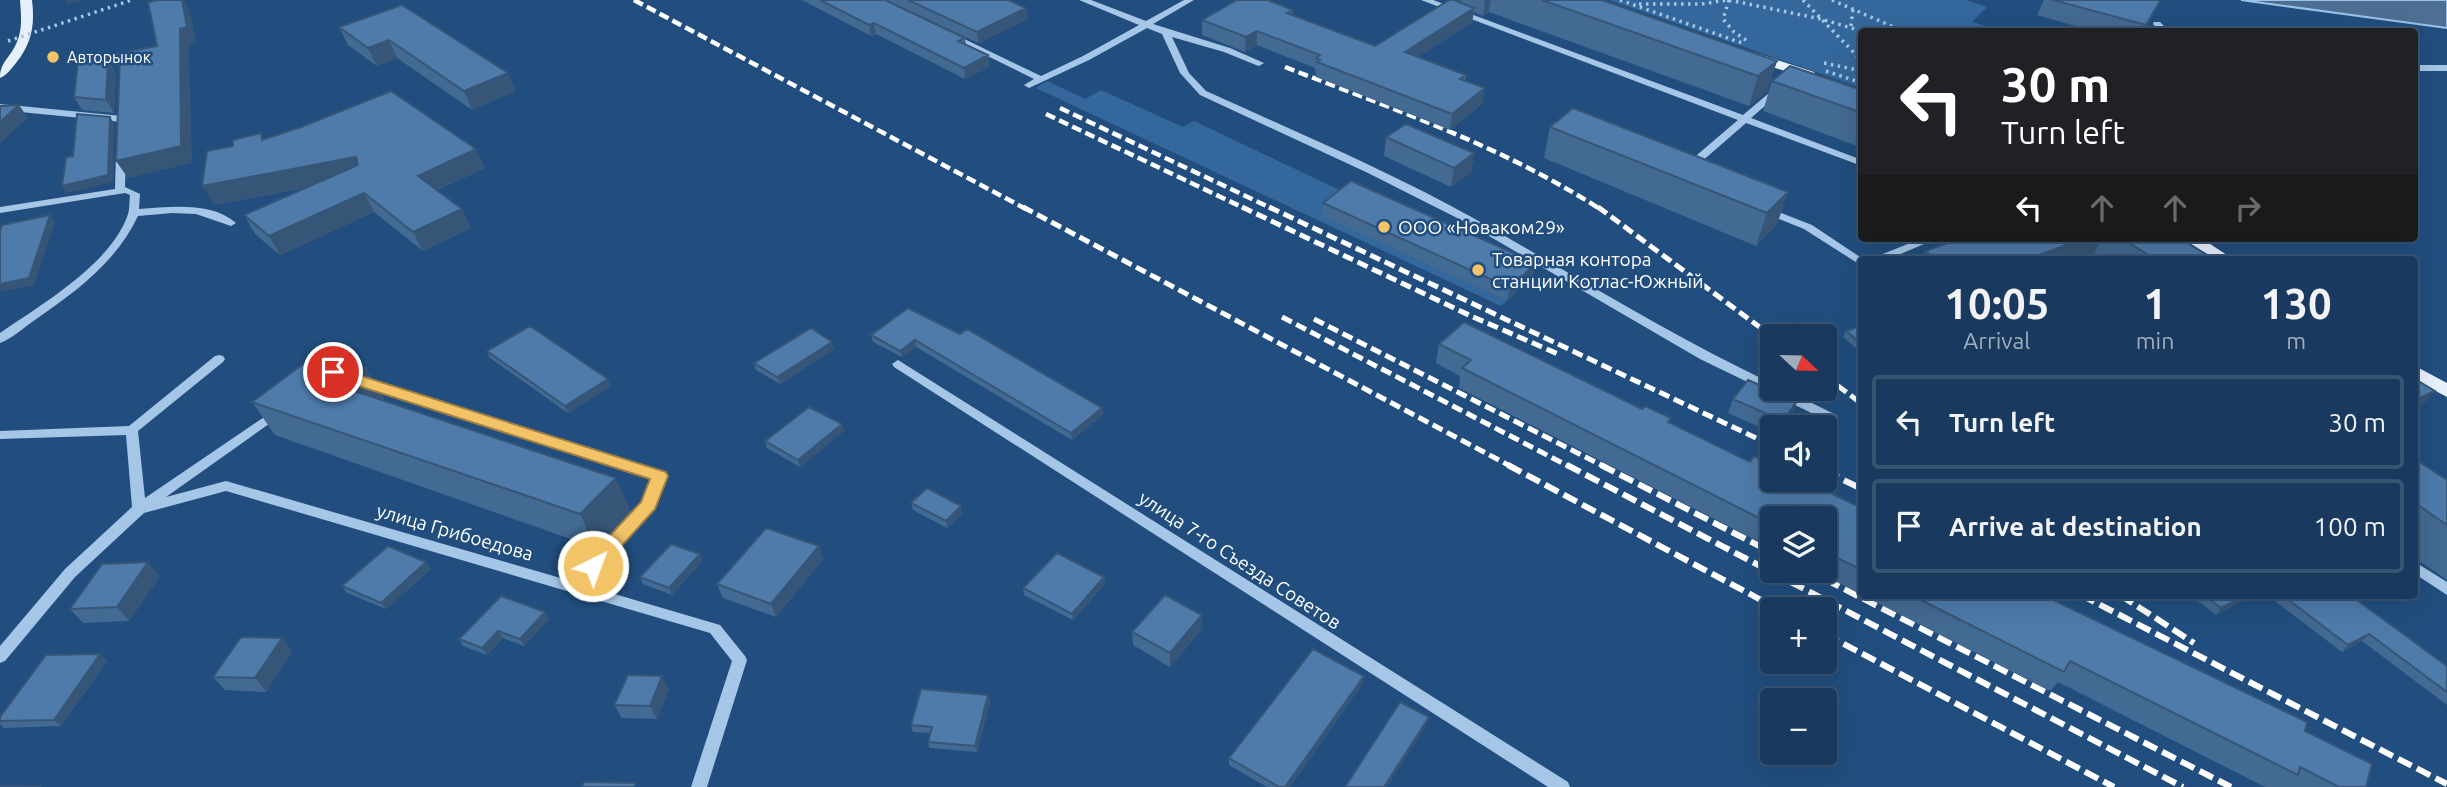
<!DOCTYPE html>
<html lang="en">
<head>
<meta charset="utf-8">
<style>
  :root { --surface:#193a5e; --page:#264567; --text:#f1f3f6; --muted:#9fadbc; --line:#375473 }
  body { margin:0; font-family:Ubuntu,sans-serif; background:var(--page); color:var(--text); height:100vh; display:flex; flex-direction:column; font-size:26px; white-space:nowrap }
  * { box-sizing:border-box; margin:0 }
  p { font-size:23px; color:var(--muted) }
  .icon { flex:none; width:38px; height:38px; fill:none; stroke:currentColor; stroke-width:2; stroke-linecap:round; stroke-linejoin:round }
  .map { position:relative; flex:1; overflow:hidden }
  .drawer { position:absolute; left:1858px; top:256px; width:560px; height:343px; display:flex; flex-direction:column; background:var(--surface); border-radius:7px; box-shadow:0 7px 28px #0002,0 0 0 2px var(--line) }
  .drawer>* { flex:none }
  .guide { position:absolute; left:1858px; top:28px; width:560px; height:214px; border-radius:7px; box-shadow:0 7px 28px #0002,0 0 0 2px var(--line); background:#202124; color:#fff; overflow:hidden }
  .needle { width:46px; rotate:112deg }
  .fabs { position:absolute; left:1760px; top:324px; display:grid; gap:14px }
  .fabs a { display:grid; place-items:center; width:77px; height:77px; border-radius:7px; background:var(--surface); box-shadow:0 7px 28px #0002,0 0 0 2px var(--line); font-size:35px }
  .pin { position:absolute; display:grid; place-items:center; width:60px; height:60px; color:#fff; margin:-30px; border:4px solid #fff; border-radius:50%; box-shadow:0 2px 7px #0007 }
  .me { position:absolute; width:77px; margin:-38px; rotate:42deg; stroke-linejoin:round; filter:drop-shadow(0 0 5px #0008) }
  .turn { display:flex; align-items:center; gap:24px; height:147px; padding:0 28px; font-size:32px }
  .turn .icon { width:91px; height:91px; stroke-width:2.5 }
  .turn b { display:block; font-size:49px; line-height:60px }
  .lanes { display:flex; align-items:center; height:66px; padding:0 28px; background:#0003; justify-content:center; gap:35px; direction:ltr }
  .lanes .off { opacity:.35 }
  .eta { display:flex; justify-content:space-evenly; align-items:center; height:119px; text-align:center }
  .eta b { font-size:42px; font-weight:600; line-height:49px }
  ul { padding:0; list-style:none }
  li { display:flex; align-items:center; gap:21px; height:94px; margin:0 14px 10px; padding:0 14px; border:4px solid var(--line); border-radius:7px }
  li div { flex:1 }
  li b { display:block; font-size:26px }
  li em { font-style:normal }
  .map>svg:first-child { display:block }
</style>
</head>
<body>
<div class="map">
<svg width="2447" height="787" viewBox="0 0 2447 787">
  <rect width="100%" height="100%" fill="#214e7e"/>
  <path fill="#34689c" d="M1609 0H1966L1987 7 1972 22 2002 31 1862 32V88Z
    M1047 81 1085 99 1101 90 1183 127 1194 121 1350 195 1323 216 1507 301 1501 306 1036 88Z"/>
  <path fill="#4e6f92" stroke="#99c2e8" stroke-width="2" d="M2241 0H2447V28Z"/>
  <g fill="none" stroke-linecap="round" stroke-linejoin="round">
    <path stroke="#a6c6e7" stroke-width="3.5" stroke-dasharray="2.5 4.5" stroke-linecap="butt" d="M1620 0 1742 43
      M1729 0 1723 19 1734 32 1746 40
      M1729 0 1821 19 1865 32
      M1803 0 1862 61
      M1832 0 1905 32
      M1639 4H1702L1727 0
      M1851 26 1853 9
      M1824 63 1862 71
      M1826 71 1862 83"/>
    <path fill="#a6c6e7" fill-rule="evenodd" d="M1079 0H1091L1146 21 1184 0H1194L1153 24 1230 48 1264 63 1259 66 1256 65 1224 52 1172 37 1189 73 1206 91C1296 132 1389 171 1475 219 1574 275 1670 335 1773 384V388H1782L1836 415 1838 418 1832 422 1828 421 1700 359 1465 222 1368 173 1200 95 1180 73 1162 34 1147 28 1089 60 1029 88 1024 85 1034 79 949 37 956 35 1041 76 1083 56 1139 25Z
      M1421 0H1433L1743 115 1775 88H1781V92L1751 118 1862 160V166L1746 123 1692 170H1684V166L1738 120Z
      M2154 22H2160L2170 32H2160L2153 24Z
      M2415 65H2447V71H2415Z
      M0 104 122 116 127 119 122 122 0 110Z
      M121 150 126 153 125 187 140 194 139 209C170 207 211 201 236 223L231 226 196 214 172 213 138 216C116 263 74 293 32 322 22 329 11 339 0 343V333C42 304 108 266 127 217 130 210 129 203 130 195L125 193 0 213V207L115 189 116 153Z
      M1766 207 1812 225 1863 259 1862 266 1804 229 1762 212 1761 210Z
      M1923 238H1938L1889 259H1874L1875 257Z
      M219 355 223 356 225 359 223 362 138 431 145 498 279 407 285 411 283 414 166 497 226 481 571 581 643 503 653 478 360 385 358 382 364 378 665 473 667 476 654 509 584 585 720 625 745 656 747 660 707 787H691L732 661 710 633 226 491 144 513 75 577 5 661 0 663V646L65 569 132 507 126 435 0 439V431L129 426 215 356Z
      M898 360 1568 782 1570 787H1548L894 367 892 364Z
      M2415 562 2447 582V595L2415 574Z"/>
    <path fill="#e7f1fd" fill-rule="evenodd" d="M20 0H32C35 25 32 43 16 63 11 69 7 75 0 78 0 62 10 58 16 44 23 30 21 15 20 0Z
      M1753 52 1814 72 1816 75 1809 79 1748 59V53Z
      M2182 238H2201L2233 259H2214Z
      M2415 366 2447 383V397L2415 380Z"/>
    <path stroke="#fff" stroke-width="4.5" stroke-dasharray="10 4.5" stroke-linecap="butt" d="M634 0 1026 209
      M1285 67C1393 109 1502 146 1600 209
      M1060 108 1273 209
      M1046 114 1246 209"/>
    <path stroke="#fff" stroke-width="5" stroke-dasharray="11 5" stroke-linecap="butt" d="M1023 207 1512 467
      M1242 207 1471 316 1558 354
      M1269 207 1773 446
      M1598 207 1773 337
      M1282 317 1570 467
      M1314 319 1605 467
      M1825 376 1862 404"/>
    <path stroke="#fff" stroke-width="6" stroke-dasharray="15 6" stroke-linecap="butt" d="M1508 465 1778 609
      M1567 465 2183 787
      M1601 465 1773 553
      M1825 471 1862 489
      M1807 570 2231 787
      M2081 595 2447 784
      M2120 595 2194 643
      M1825 634 2114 787"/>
    <path stroke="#a6c6e7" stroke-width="3.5" stroke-dasharray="2.5 4.5" stroke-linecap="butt" d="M8 41 132 0"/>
  </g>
  <path fill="#436a92" d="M802 0H885L965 38 966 45 988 55 989 67 965 79 876 34 871 36Z
    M887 0H1008L1026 8 1028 19 978 43Z
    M1460 0H1602L1777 61 1767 91 1749 106 1489 12 1483 16 1474 12 1472 22 1418 57 1466 75 1465 80 1483 103 1450 130 1316 77 1315 68 1257 45 1245 52 1202 35V20L1293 10 1292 15 1375 46 1460 2Z
    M2044 0H2158L2151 18 2143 32H2096L2037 15Z
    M402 5 516 91 472 110 397 58 377 66 348 45 339 27Z
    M102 57 105 62 108 61 116 73 114 113 82 110 74 97Z
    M1772 81 1862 90V148L1763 111Z
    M1550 127 1788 192 1777 224 1756 246 1544 158Z
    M1386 137 1474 153 1471 172 1451 187 1384 156Z
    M264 139 485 168 437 190 471 228 423 251 374 212 280 255 255 234 244 215 309 187 214 205 233 146Z
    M1323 203 1533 276 1507 301 1322 216Z
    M1962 238H2179L2214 259H1922L1925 251Z
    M1862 325V353L1843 337 1846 331Z
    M960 334 1102 408 1103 415 1072 440 916 347 902 357 873 342 871 335Z
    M832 342 834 349 780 384 756 370 754 363Z
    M1439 344 1671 418 1670 423 1750 462 1862 508V595L1814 570H1825V518H1773V549L1459 388 1460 376 1436 363Z
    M487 351 608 379 611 386 568 413 490 358Z
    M366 368 385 401 631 512 596 548 275 435 252 402Z
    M1733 399 1797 401 1792 415 1783 427H1773V433L1728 413Z
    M844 431 800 467 767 448 765 441Z
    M2415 459 2447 480V580L2415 558Z
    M911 503 962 513 947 528 913 510Z
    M819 546 823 559 776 617 723 598 717 584Z
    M700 554 702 561 672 595 643 584 640 577Z
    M431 569 386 609 347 593 342 586Z
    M160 576 129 621 83 623 70 609Z
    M1104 577 1105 584 1073 620 1024 595 1023 588Z
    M1862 595H2043L2305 731 2366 787H2265L2058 682 2050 691Z
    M2190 595H2254L2216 615Z
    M2267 595H2350L2447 666V705L2362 641 2342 652Z
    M1202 615V629L1170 667 1133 645 1132 632Z
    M549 619 524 646 503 638 487 655 463 646 459 639Z
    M292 651 266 692 225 690 213 677Z
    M100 654 107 661 61 726 4 728 0 724V717Z
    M1363 683 1290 787H1267L1229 765V758Z
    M669 689 657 719 622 718 614 705Z
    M990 701 977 752 929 748 928 742 930 733 913 732 911 725Z"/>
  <path fill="#375677" d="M66 0H84L68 4Z
    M182 0H184L190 11 196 43 189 45 192 163 128 178 116 161 180 29Z
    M1485 0H1491L1489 12 1483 16Z
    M2160 1 2151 18 2142 32 2146 25Z
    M1026 8 1028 19 978 43 977 32Z
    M1474 8 1472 22 1403 67 1405 52Z
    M874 23 876 34 871 36 869 25Z
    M1257 31V45L1245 52 1246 37Z
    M389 40 397 58 377 66 368 48Z
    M988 55 989 67 965 79 964 68Z
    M102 57 108 66V61L116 73 114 113 106 100 102 62Z
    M1777 61 1767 91 1749 106 1758 76Z
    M508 73 516 91 472 110 464 91Z
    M1485 88 1483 103 1450 130 1452 114Z
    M19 105 28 118 0 143V122Z
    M110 117 114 123 113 182 66 193 62 186Z
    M476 149 485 168 427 194 418 176Z
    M1474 153 1471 172 1451 187 1454 168Z
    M356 157 366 176 214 205 202 186Z
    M1788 192 1777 224 1756 246 1767 213Z
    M364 193 374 212 280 255 269 236Z
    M462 209 471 228 423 251 413 232Z
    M50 215 55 222 34 285 0 292V284Z
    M2085 238H2103L2091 259H2029Z
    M1536 263 1533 276 1507 301 1510 288Z
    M915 340 916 347 902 357 900 351Z
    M832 342 834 349 780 384 777 377Z
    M366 368 385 401 342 387Z
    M608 379 611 386 568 413 565 406Z
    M2435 391 2415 414V400Z
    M1797 401 1792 415 1783 427H1781L1783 421Z
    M1102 408 1103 415 1072 440 1071 433Z
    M842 424 844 431 800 467 798 460Z
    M616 478 631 512 596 548 580 514Z
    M961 506 962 513 947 528 946 521Z
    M819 546 823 559 776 617 771 604Z
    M700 554 702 561 672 595 669 588Z
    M148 562 160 576 129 621 117 607Z
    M426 562 431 569 386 609 381 603Z
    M1104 577 1105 584 1073 620 1072 614Z
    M2247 595H2254L2216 615 2221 608Z
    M545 612 549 619 524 646 520 639Z
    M1202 615V629L1170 667V653Z
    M498 631 503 638 487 655 482 648Z
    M2369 634 2362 641 2342 652 2348 645Z
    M282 638 292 651 266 692 255 678Z
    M100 654 107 661 61 726 54 720Z
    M662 676 669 689 657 719 650 706Z
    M1364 676 1363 683 1290 787H1285Z
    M988 695 990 701 977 752 975 746Z
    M1429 717 1427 724 1387 787H1384Z"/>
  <path fill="#4e7baa" stroke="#375677" stroke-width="2" d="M158 0H182L187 27 180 29 181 146 116 161 120 58 116 54 157 46 148 2Z
    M820 0H885L965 38 958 41 988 55 964 68 874 23 869 25Z
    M908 0H1008L1026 8 977 32Z
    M1237 0H1268L1293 10 1287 13 1375 46 1449 0H1454L1474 8 1405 52 1466 75 1460 79 1485 88 1452 114 1317 62 1320 60 1316 58 1320 55 1257 31 1246 37 1202 20Z
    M1542 0H1602L1777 61 1758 76Z
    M2053 0H2158L2160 1 2146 25Z
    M402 5 508 73 464 91 389 40 368 48 339 27Z
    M102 57V62L108 61 106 100 74 97 78 62Z
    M1790 66 1862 90V113L1772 81Z
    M391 91 476 149 418 176 462 209 413 232 364 193 269 236 244 215 358 165 356 157 202 186 207 151 233 146V140L261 133 262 140 301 127Z
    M19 105 0 122V106Z
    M1573 108 1788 192 1767 213 1550 127Z
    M77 114 110 117 108 175 62 186 66 157 73 156Z
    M1406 124 1474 153 1454 168 1386 137Z
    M1351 181 1536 263 1510 288 1323 203Z
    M50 215 29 278 0 284V231L2 225Z
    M1962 238H2085L2029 259H1936L1925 251Z
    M2121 238H2179L2214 259H2155Z
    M908 308 960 334 967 329 1102 408 1071 433 915 340 900 351 871 335Z
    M1464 322 1642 409 1645 406 1671 418 1668 422 1750 462 1754 456 1773 465V480H1803L1862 508V570L1825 552V518H1773V525L1462 368 1471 360 1439 344Z
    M1862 325V344L1846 331Z
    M530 326 608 379 565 406 487 351Z
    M811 328 832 342 777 377 754 363Z
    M318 353 366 368 342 387 616 478 580 514 252 402Z
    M2415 379 2435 391 2415 400Z
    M1748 380 1797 401 1783 421 1733 399Z
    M809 407 842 424 798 460 765 441Z
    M2415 459 2447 480V525L2415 503Z
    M927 488 961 506 946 521 911 503Z
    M766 528 819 546 771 604 717 584Z
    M671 544 700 554 669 588 640 577Z
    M388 546 426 562 381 603 342 586Z
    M1057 553 1104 577 1072 614 1023 588Z
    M148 562 117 607 70 609 102 564Z
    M1165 595 1202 615 1170 653 1132 632Z
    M1911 595H2043L2307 722 2305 731 2372 764 2366 787H2339L2300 767 2298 775 2070 661 2064 672Z
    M2204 595H2247L2221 608Z
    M2282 595H2350L2447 666V692L2369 634 2348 645Z
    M501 596 545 612 520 639 498 631 482 648 459 639Z
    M241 637 282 638 255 678 213 677Z
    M1313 649 1364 676 1285 787H1279L1229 758Z
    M100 654 54 720 0 721V717L46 655Z
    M628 675 662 676 650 706 614 705Z
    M921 689 988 695 975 746 928 742 932 727 911 725Z
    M1400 702 1429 717 1384 787H1345Z
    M584 782 636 783 634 787H582Z
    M0 786 41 787H0Z"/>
  <path fill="#f3c467" stroke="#9e7f43" stroke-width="2" d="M333 367 666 472 668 476 655 509 599 571H586L584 566 586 561 641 502 650 479 327 376 325 372 327 369Z"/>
  <g fill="#f3c467" stroke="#214e7e" stroke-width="2.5">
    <circle cx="53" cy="57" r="7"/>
    <circle cx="1384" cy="227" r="7"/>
    <circle cx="1478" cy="270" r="7"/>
  </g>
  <g text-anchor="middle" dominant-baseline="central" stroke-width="5" stroke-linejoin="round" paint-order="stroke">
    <g font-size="16" fill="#fff" stroke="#214e7e" text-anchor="start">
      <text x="67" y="57">Авторынок</text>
    </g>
    <g font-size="19" fill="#fff" stroke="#214e7e" text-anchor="start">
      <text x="1398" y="227">ООО «Новаком29»</text>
      <text x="1492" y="259">Товарная контора<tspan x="1492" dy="22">станции Котлас-Южный</tspan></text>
    </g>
    <g font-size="19" fill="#fff" stroke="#214e7e">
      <text transform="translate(455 532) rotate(16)">улица Грибоедова</text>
      <text transform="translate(1240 560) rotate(33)">улица 7-го Съезда Советов</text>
    </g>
  </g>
</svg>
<div class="fabs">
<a><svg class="needle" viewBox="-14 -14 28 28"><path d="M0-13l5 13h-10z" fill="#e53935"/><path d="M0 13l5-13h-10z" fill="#9fadbc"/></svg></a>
<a><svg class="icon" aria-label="sound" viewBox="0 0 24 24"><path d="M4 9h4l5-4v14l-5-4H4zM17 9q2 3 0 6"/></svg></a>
<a><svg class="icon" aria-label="layers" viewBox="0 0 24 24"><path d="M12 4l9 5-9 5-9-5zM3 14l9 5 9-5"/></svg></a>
<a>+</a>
<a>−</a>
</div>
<div class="pin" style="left:333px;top:372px;background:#d93025"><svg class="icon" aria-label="arrive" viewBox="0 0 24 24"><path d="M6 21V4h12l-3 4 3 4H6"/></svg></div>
<svg class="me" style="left:593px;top:566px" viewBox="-20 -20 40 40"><circle r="17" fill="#f3c467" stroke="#fff" stroke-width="3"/><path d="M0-11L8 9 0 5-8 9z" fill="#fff"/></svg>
<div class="guide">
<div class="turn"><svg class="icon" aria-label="left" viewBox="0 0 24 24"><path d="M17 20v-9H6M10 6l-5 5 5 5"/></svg><div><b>30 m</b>Turn left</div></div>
<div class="lanes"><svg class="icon" aria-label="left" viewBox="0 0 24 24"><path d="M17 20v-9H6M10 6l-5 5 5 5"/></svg><svg class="icon off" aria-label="ahead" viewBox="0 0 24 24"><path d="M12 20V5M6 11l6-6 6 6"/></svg><svg class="icon off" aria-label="ahead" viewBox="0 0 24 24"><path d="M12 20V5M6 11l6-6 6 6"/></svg><svg class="icon off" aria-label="right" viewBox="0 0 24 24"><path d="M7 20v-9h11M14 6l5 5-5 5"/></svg></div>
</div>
<section class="drawer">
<div class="eta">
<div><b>10:05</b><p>Arrival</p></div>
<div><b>1</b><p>min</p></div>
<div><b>130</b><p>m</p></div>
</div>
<ul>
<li><svg class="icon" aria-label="left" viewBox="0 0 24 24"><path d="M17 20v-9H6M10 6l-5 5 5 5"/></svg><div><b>Turn left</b></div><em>30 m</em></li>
<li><svg class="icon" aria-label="arrive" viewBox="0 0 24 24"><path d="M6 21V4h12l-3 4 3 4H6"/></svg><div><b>Arrive at destination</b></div><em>100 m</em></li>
</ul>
</section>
</div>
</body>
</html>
